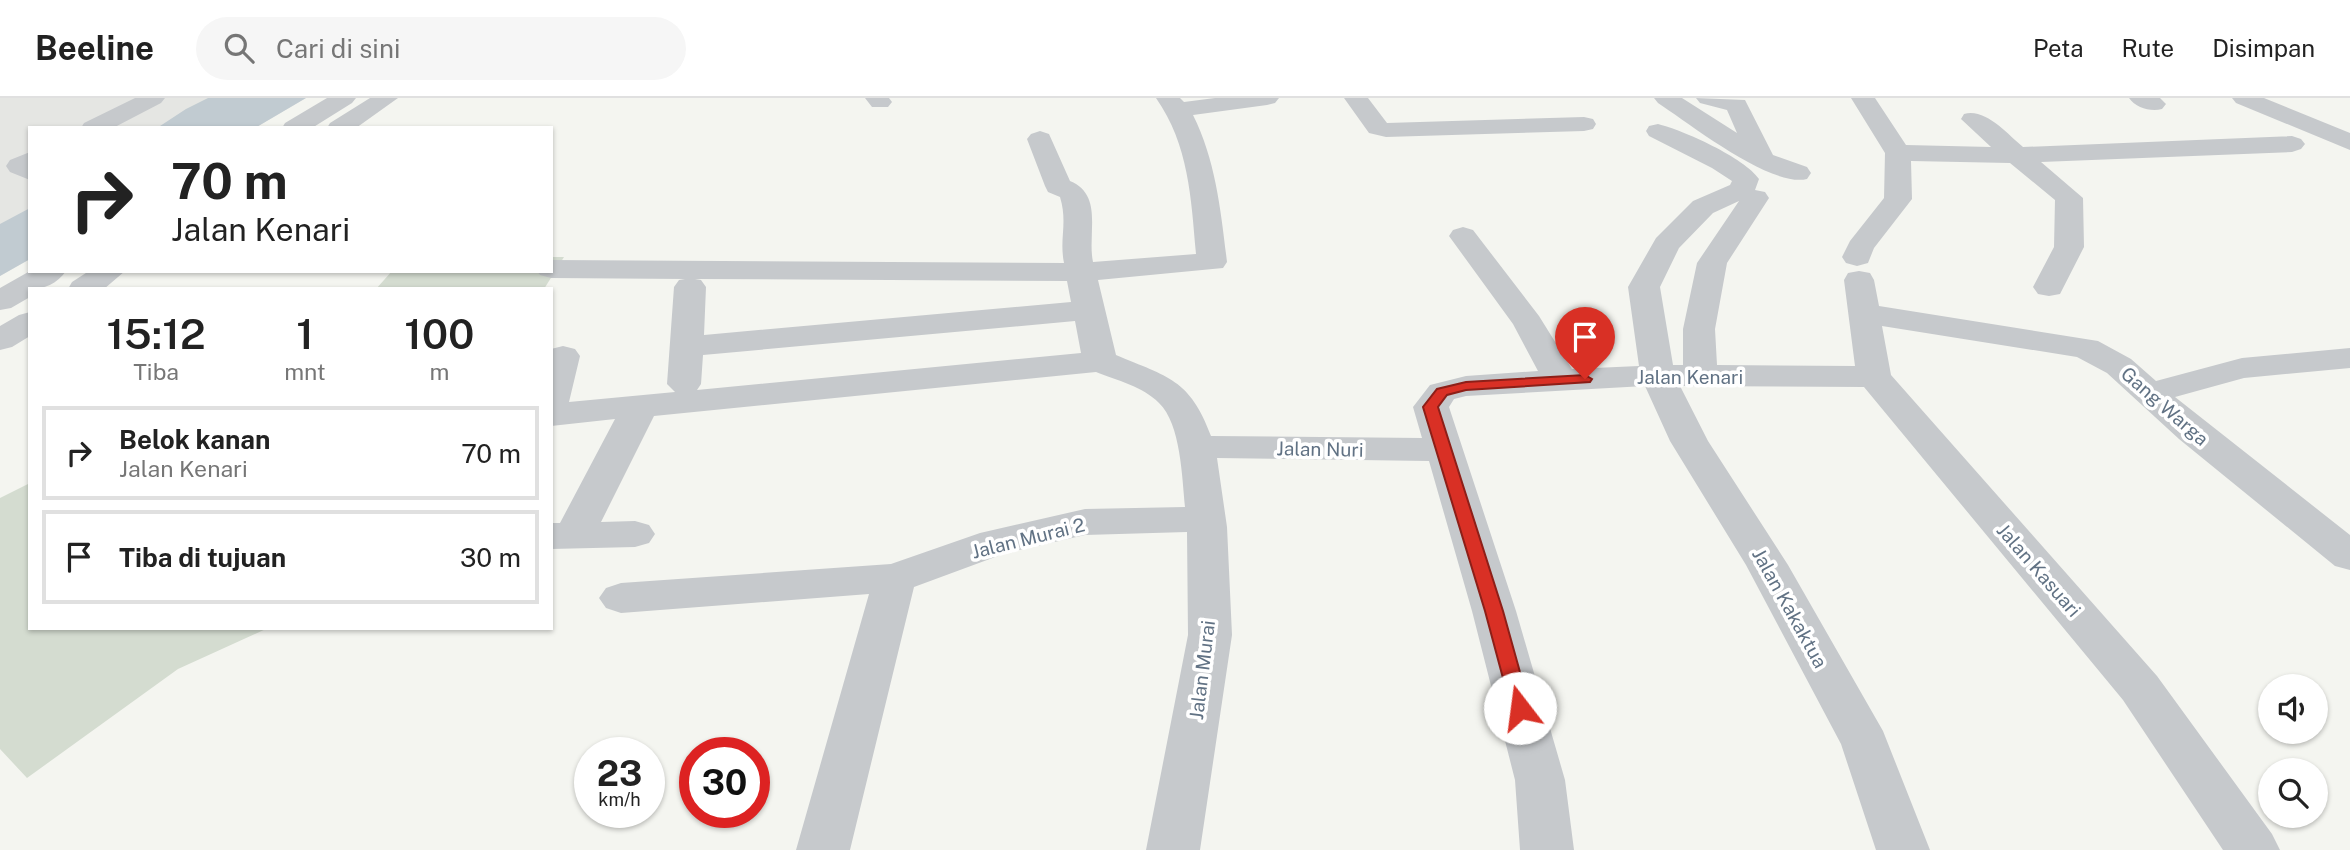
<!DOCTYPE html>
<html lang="id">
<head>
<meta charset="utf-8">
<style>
  :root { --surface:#fff; --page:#f6f6f6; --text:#222; --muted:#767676; --line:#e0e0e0 }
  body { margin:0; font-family:"Public Sans",sans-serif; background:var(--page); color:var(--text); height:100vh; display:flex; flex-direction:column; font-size:26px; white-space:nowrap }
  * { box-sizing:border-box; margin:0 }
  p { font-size:23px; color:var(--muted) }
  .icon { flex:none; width:38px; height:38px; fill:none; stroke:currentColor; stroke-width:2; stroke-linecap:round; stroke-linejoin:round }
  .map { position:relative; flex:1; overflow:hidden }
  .side { position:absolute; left:28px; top:189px; width:525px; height:343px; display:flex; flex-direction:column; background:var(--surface); border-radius:0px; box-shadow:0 2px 5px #0004 }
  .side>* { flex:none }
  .hud { position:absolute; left:28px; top:28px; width:525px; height:147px; border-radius:0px; box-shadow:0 2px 5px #0004; background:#fff; color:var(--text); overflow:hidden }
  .buttons { position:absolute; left:2258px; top:576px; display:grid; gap:14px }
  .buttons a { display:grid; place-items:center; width:70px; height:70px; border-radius:50%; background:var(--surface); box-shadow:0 2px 5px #0004; font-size:35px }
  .speed { position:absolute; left:574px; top:639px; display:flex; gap:14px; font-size:35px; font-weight:700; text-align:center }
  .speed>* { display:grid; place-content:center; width:91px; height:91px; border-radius:50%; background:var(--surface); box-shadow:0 2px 5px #0004; line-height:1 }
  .speed small { font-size:18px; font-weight:400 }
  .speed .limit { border:10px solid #d22; background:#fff; color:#111 }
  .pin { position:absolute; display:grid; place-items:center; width:60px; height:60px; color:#fff; margin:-72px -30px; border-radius:50% 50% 50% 0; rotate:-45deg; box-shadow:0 0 7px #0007 }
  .pin .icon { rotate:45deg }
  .me { position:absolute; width:77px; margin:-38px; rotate:345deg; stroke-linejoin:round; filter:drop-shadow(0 0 5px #0008) }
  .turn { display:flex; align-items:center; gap:24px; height:147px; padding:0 28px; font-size:32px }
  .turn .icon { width:91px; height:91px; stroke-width:2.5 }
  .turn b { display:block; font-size:49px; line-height:60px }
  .eta { display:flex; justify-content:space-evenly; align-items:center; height:119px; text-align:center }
  .eta b { font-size:42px; font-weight:600; line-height:49px }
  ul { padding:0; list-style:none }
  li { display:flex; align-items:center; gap:21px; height:94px; margin:0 14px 10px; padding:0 14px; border:4px solid var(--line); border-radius:0px }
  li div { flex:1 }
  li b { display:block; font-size:26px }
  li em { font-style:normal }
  header { display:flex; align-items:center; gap:42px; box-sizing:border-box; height:98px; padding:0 35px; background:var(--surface); border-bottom:2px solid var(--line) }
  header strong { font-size:33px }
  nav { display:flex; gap:38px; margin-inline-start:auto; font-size:24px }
  .search { width:490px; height:63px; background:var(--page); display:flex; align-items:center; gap:18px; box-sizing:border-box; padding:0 24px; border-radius:38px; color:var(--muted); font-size:26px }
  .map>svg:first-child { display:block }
</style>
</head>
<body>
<header>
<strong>Beeline</strong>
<div class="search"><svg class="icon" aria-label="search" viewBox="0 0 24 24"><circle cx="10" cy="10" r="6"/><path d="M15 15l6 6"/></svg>Cari di sini</div>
<nav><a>Peta</a><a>Rute</a><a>Disimpan</a></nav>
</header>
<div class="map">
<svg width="2350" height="752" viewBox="0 0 2350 752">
  <rect width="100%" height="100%" fill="#f4f5f0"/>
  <path fill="#e5e6e3" d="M0 0H306L255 30H30V161L0 178Z"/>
  <path fill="#d4dcd0" d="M551 159H564L544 191H376L392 173H551Z
    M30 385V530H268L178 571 27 680 0 651V400Z"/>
  <path fill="#c1cbd1" d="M208 0H306L255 30H157L186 11Z
    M30 110V161L0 178V126Z"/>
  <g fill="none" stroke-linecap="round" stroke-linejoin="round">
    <path fill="#c6c9cc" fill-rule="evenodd" d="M135 0H165L161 5 113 30H81L84 25Z
      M327 0H356L352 5 312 30H282L285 25Z
      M370 0H398L356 30H327L330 25Z
      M865 0H889L892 4 888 9H872Z
      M1156 0H1180L1184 4 1215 0H1279L1275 5 1267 7 1193 17C1216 63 1221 114 1227 164L1223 170 1098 182 1116 257C1168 279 1190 281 1211 338L1422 340 1413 309 1430 287 1466 278 1538 273 1513 226 1449 138 1453 132 1463 129 1473 132 1539 218 1572 271 1639 268 1628 189 1656 140 1693 103 1730 87 1732 83 1712 70 1649 38 1646 33 1649 28 1658 26C1683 32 1745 60 1759 81L1755 92 1765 94 1769 100 1727 165 1715 231 1717 267 1855 268 1844 182 1848 175 1859 173 1870 175 1874 182 1879 208 2098 243 2131 261 2156 283 2242 260 2350 250V270L2244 280 2175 299 2350 437V472L2335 468 2179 341 2107 275 2077 259 1882 228 1891 277 2157 578 2272 736 2280 752H2223L2123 602 1864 289 1680 288 1708 343 1788 467 1883 633 1930 752H1876L1841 646 1746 467 1670 343 1645 288 1466 298 1454 301 1449 309 1516 513 1565 682 1574 752H1520L1515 682 1472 513 1429 363 1217 360 1227 429 1232 537 1200 752H1146L1188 537 1187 434 1085 437 1006 455 914 489 850 752H796L869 496 621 515 606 510 599 500 606 490 621 485 891 466 980 435 1085 411 1185 409C1182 380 1181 326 1159 305 1144 289 1116 282 1096 274L654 318 601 424 635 423 649 427 655 436 649 445 635 449 551 451V425H560L615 321 551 328V251L563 248 575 251 580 258 569 304 675 294 667 286 674 189 679 182 685 181 551 180 540 177 537 173H551V162L1064 165C1059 140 1068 125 1060 99L1048 94 1045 88 1027 41 1031 36 1040 33 1049 36 1070 83C1104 97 1087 136 1093 164L1196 156C1191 100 1189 47 1156 0ZM1739 103 1697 165 1683 231V267H1673L1660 189 1679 150 1713 115ZM695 181 1067 183 1071 204 704 237 706 189 701 182ZM1075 223 1081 255 697 292 701 286 703 257Z
      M1344 0H1368L1387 25 1584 19 1593 21 1596 26 1593 31 1584 33 1386 39 1369 35Z
      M1654 0H1682L1737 35 1727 12 1700 5 1696 0 1745 2 1773 57 1807 69 1811 75 1807 81C1771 90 1690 26 1658 5Z
      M1851 0H1875L1906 47 1991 49 1961 21 1964 16C1986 10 2007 36 2023 49L2292 38 2301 41 2305 46 2301 51 2292 54 2041 64 2083 100 2084 149 2060 196 2049 198 2038 196 2033 189 2054 149 2055 102 2010 65 1911 63 1912 101 1874 150 1868 165 1857 168 1846 165 1842 159 1850 143 1884 100 1885 55Z
      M2129 0H2160L2166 6 2162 11C2151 14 2136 10 2129 0Z
      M2232 0H2264L2350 35V52L2236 5Z
      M30 54V82L10 74 6 68 10 62Z
      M30 173H66C57 186 44 191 30 191V199L11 210 0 212V190Z
      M89 173H125L104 191H68L72 184Z
      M30 214V238L12 249 0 252V228L19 217Z"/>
  </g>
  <path fill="#d93025" stroke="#8d1f18" stroke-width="2" d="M1585 277 1592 281 1590 284 1466 292 1447 297 1438 309 1503 513 1530 610 1527 615 1520 617 1513 615 1511 610 1485 513 1423 309 1437 291 1466 284Z"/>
  <g text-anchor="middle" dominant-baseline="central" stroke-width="7" stroke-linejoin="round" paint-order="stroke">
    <g font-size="19" fill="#617284" stroke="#fff">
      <text x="1690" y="279">Jalan Kenari</text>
      <text transform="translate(2165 308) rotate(41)">Gang Warga</text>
      <text transform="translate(1320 351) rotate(1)">Jalan Nuri</text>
      <text transform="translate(1028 440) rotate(-14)">Jalan Murai 2</text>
      <text transform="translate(2039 472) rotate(49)">Jalan Kasuari</text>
      <text transform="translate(1790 510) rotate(61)">Jalan Kakaktua</text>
      <text transform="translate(1202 572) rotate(-83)">Jalan Murai</text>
    </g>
  </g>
</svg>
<div class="buttons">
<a><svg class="icon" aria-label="sound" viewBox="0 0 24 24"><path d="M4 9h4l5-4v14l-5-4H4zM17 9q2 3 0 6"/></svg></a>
<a><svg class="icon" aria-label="search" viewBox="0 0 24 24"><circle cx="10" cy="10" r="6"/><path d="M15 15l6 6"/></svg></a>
</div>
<div class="speed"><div>23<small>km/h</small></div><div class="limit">30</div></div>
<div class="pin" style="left:1585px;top:281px;background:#d93025"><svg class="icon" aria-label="arrive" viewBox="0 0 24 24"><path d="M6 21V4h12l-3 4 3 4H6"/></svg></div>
<svg class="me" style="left:1520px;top:610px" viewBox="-20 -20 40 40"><circle r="19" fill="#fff"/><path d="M0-13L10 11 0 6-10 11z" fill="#d93025"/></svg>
<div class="hud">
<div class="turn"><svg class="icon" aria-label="right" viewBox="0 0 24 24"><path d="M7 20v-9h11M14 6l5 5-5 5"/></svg><div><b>70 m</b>Jalan Kenari</div></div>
</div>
<section class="side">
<div class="eta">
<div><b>15:12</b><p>Tiba</p></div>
<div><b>1</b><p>mnt</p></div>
<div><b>100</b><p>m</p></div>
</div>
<ul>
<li><svg class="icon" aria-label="right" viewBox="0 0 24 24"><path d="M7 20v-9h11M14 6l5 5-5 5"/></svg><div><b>Belok kanan</b><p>Jalan Kenari</p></div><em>70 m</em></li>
<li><svg class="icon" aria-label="arrive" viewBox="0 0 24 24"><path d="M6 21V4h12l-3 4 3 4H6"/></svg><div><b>Tiba di tujuan</b></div><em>30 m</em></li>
</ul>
</section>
</div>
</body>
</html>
